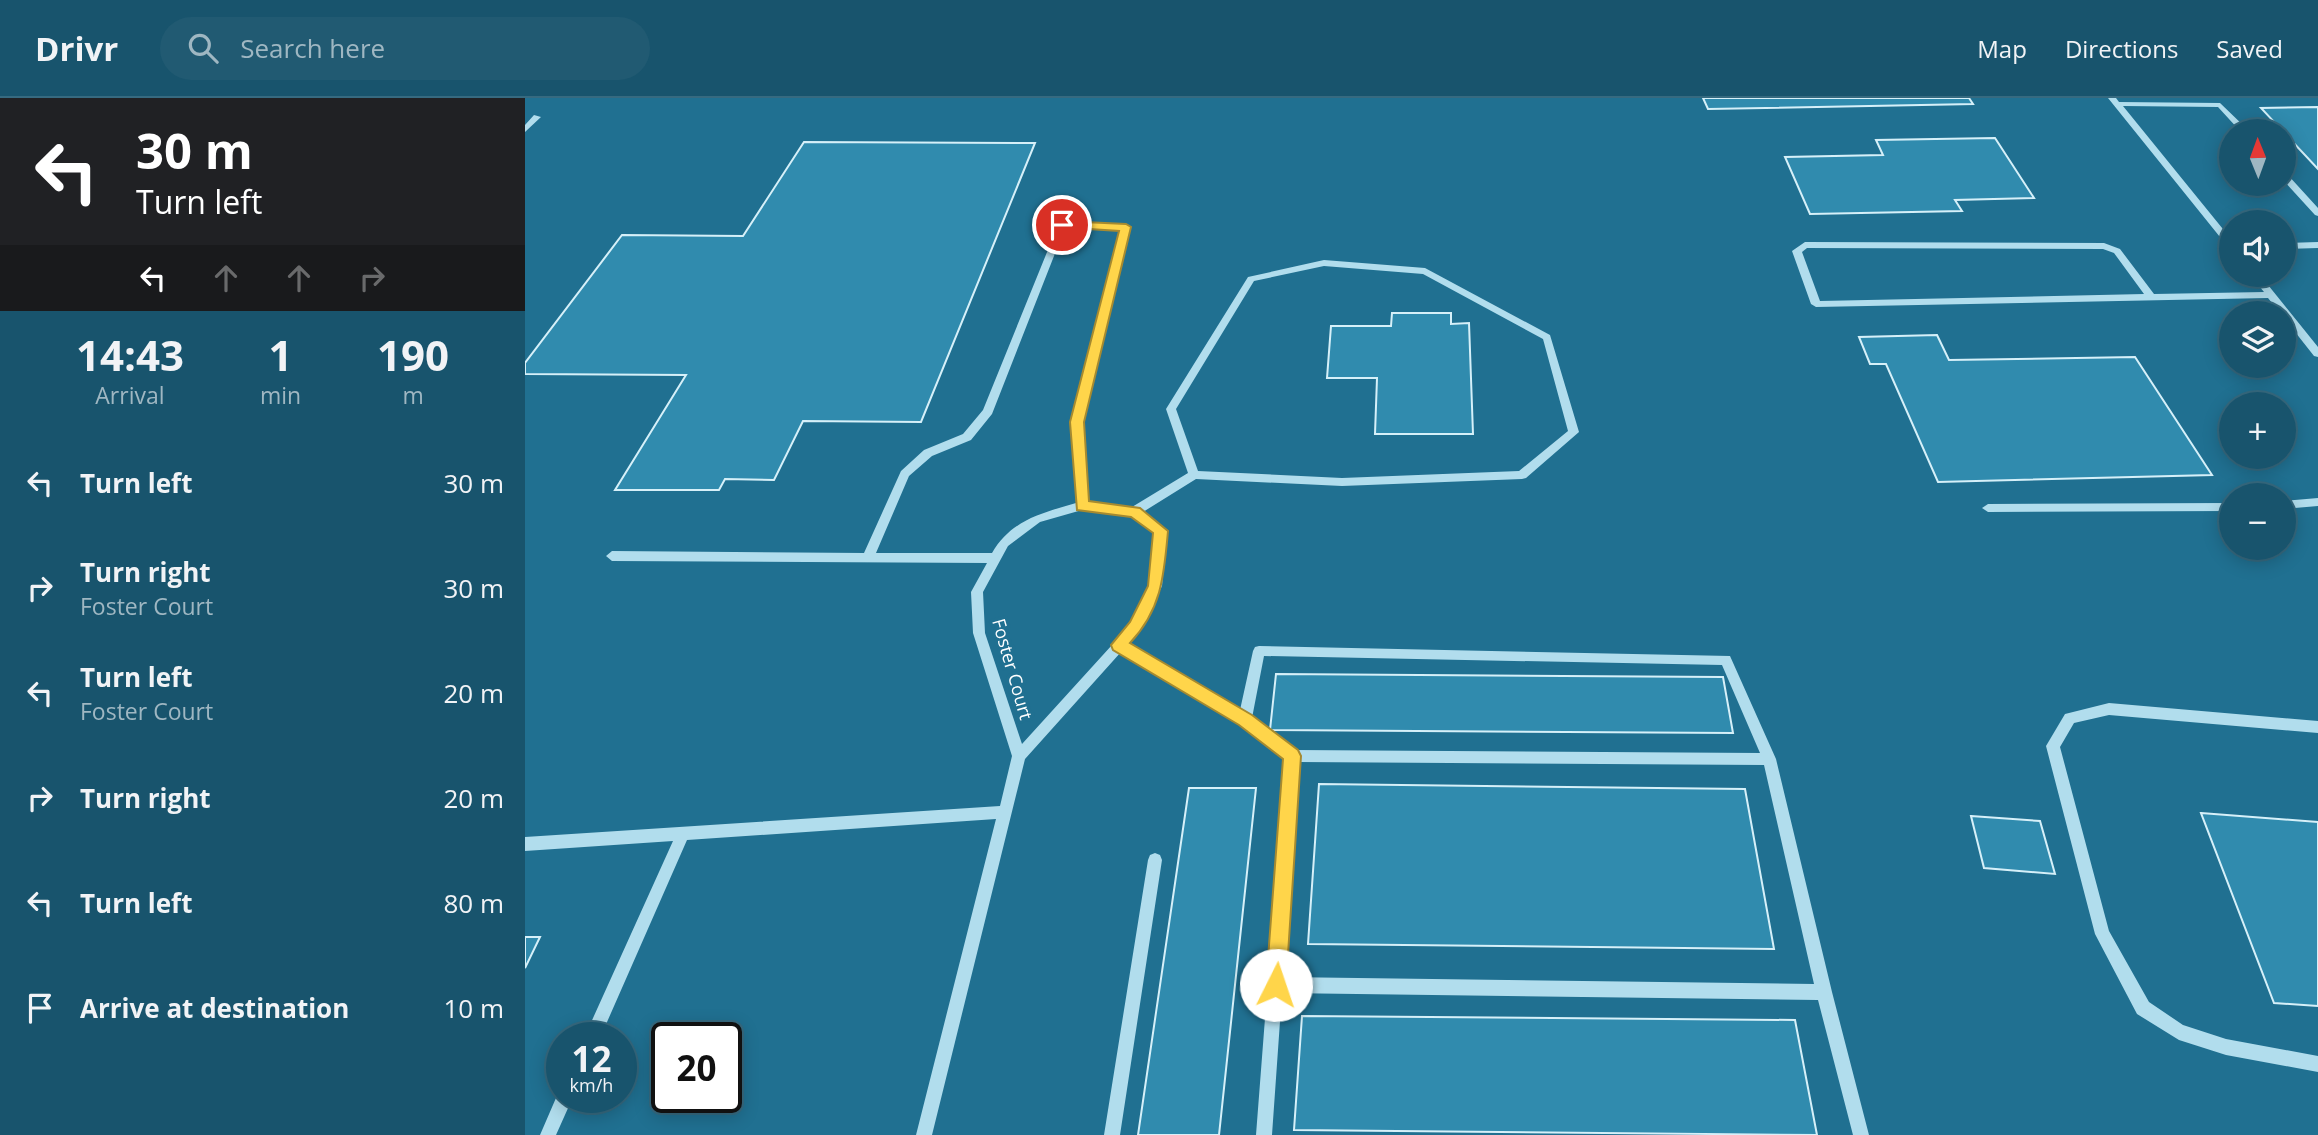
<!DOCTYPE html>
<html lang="en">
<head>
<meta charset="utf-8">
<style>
  :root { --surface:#18546d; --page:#215a72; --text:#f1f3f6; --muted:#9fb7c2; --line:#366a80 }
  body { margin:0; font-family:"Open Sans",sans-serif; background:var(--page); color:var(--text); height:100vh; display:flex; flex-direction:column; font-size:26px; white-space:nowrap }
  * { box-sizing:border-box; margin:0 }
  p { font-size:23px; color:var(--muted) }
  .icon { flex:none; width:38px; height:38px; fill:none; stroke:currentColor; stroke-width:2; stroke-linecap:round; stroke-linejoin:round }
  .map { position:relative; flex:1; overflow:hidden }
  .sheet { display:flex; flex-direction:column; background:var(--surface); width:525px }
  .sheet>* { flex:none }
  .hud { background:#202124; color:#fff; overflow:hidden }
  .needle { width:46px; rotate:359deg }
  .buttons { position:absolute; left:1694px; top:21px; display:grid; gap:14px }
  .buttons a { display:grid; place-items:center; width:77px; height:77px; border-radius:50%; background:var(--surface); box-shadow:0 4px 18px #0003,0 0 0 2px var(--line); font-size:35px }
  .speed { position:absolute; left:21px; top:924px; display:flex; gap:14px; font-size:35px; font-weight:700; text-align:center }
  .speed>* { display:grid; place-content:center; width:91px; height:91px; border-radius:50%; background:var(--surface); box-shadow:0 4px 18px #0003,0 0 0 2px var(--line); line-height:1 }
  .speed small { font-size:18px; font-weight:400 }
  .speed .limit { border:4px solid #111; border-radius:10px; background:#fff; color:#111 }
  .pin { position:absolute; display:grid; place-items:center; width:60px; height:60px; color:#fff; margin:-30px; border:4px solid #fff; border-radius:50%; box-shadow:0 2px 7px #0007 }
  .me { position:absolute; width:77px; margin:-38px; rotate:4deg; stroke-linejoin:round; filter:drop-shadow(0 0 5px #0008) }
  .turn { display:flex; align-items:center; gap:24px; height:147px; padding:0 21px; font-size:32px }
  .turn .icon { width:91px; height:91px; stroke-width:2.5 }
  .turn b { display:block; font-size:49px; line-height:60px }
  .lanes { display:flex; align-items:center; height:66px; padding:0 21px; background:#0003; justify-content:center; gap:35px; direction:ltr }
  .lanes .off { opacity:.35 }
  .eta { display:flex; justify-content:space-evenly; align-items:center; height:119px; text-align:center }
  .eta b { font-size:42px; font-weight:700; line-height:49px }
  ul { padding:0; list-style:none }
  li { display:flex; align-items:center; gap:21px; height:105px; padding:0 21px }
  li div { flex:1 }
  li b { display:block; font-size:26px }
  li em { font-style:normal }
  header { display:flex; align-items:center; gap:42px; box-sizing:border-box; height:98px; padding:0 35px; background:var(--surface); border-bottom:2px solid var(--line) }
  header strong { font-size:33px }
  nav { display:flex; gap:38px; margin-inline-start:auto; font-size:24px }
  .search { width:490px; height:63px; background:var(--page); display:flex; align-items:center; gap:18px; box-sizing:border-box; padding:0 24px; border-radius:38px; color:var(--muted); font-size:26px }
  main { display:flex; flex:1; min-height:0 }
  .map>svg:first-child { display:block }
</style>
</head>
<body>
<header>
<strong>Drivr</strong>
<div class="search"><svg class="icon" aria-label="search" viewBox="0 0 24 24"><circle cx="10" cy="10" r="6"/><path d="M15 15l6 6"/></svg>Search here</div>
<nav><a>Map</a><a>Directions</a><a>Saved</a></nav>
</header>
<main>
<section class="sheet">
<div class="hud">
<div class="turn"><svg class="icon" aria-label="left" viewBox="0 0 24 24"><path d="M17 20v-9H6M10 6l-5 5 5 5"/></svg><div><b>30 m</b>Turn left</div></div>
<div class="lanes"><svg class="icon" aria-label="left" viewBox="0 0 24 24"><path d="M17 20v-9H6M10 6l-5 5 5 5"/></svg><svg class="icon off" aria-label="ahead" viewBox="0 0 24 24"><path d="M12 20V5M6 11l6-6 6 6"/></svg><svg class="icon off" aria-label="ahead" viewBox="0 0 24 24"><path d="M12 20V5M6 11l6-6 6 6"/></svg><svg class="icon off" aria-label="right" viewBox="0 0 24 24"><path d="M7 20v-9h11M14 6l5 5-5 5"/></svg></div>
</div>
<div class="eta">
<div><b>14:43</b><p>Arrival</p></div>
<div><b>1</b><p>min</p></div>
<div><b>190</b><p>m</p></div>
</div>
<ul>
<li><svg class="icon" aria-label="left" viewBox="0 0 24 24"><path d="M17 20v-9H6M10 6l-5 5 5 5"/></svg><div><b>Turn left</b></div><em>30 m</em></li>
<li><svg class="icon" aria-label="right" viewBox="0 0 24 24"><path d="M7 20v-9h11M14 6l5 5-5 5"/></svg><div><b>Turn right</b><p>Foster Court</p></div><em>30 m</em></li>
<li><svg class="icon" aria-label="left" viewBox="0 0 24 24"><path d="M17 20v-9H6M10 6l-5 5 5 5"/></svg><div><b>Turn left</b><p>Foster Court</p></div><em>20 m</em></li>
<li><svg class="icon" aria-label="right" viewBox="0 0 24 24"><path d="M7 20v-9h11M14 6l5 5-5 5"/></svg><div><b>Turn right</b></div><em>20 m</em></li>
<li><svg class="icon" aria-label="left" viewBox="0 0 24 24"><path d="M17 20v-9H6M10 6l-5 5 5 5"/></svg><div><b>Turn left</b></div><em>80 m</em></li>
<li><svg class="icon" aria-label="arrive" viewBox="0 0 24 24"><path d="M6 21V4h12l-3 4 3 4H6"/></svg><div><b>Arrive at destination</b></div><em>10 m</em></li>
</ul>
</section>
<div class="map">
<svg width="1793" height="1037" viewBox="0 0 1793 1037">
  <rect width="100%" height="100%" fill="#207091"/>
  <path fill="#308bae" stroke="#d6f0f9" stroke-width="2" d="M1178 0H1444L1448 6 1183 11Z
    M1793 9V71L1736 10Z
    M1470 40 1509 100 1430 102 1437 113 1285 116 1260 59 1358 57 1351 42Z
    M279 44 510 45 396 324 278 323 249 382 200 381 194 392H90L161 277 0 276V265L97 137 218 138Z
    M867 215H926V226L944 225 948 336H850L852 280H802L806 228H866Z
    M1412 237 1424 262 1610 259 1687 377 1413 384 1361 266H1345L1334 239Z
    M751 576 1198 579 1208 635 745 632Z
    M794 686 1220 691 1249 851 783 846Z
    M664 690H731L694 1037H613Z
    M1676 715 1793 724V908L1749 905Z
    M1446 718 1515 723 1530 776 1459 770Z
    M0 839H15L0 870Z
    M777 918 1270 922 1292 1037 769 1032Z"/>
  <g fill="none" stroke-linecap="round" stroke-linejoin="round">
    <path fill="#b1dded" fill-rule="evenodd" d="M1583 0H1591L1594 4 1695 5 1722 31 1723 33H1715L1693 9 1598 8 1706 141V150L1703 149Z
      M9 17 16 19 0 34V27Z
      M1759 76H1762L1793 110V118L1790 117 1759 83Z
      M537 124 601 126 605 129 557 324 562 404 607 409 663 375 641 311 723 179 799 162 900 170 1025 237 1054 334 1001 380 997 381 817 388 671 381 618 414 642 433 637 488 615 533 603 546 715 612 728 553 730 549 734 548 1205 558 1251 661 1307 894 1344 1037H1328L1293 902 757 895 747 1037H731L760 661 715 626 596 554 500 661 407 1037H391L471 721 162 742 75 940H59L148 743 0 753V739L475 708 487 658 448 535 446 494 462 465 87 463 81 458 87 453 339 455 376 373 399 352 438 336 458 312 533 127ZM540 130 596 132 547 324 551 405C517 415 486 422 467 455H351L384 378 407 358 446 342 467 316ZM799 168 898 176 1018 241 1043 333 994 373 817 380 673 373 651 311 729 183ZM557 412 606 418 630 435 625 488 607 525 497 646 460 535 458 494 483 448 515 424ZM739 558 1197 567 1235 655 769 652 727 620ZM773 664 1239 667 1289 886 758 879Z
      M1280 144 1579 145 1595 151 1629 196 1739 194 1725 177H1735L1793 249V259L1789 258 1759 220V215H1755L1743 200 1291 209 1286 206 1267 153ZM1282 150 1578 151 1589 155 1619 196 1295 203 1277 154Z
      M1793 144V150L1759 151V145Z
      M1793 400V408L1759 411V403Z
      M1706 405V413L1463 414 1457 410 1463 406Z
      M1584 605 1793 623V635L1584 617 1549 625 1535 649 1584 833 1624 904 1658 927 1701 941 1793 958V974L1701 957 1654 942 1612 916 1570 836 1521 648 1540 616Z
      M630 755 635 757 637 762 595 1037H579L623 762 625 757Z
      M37 992V999H48L31 1037H15L34 993Z"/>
  </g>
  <path fill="#ffd54a" stroke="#a68a30" stroke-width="2" d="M537 123 601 126 606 129 559 324 564 403 615 410 643 433C639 477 637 511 605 545L727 617 773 652 776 658 761 887 758 894 751 897 744 894 741 887 758 661 714 627 588 552 586 547 605 524 623 488 628 435 606 419 552 412 545 324 594 133 533 129V124Z"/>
  <g text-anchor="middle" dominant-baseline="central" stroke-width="7" stroke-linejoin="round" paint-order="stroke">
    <g font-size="18" fill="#fff" stroke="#207091">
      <text transform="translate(488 571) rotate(74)">Foster Court</text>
    </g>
  </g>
</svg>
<div class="buttons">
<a><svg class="needle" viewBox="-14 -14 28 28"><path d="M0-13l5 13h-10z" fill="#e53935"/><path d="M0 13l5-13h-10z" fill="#9fb7c2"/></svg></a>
<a><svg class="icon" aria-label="sound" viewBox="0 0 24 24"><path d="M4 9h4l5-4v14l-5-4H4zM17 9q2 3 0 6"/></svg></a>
<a><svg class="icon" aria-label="layers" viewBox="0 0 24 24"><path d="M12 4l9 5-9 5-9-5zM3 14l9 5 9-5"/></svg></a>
<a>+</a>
<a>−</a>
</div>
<div class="speed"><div>12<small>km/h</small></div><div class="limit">20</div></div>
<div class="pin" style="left:537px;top:127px;background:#d93025"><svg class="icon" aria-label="arrive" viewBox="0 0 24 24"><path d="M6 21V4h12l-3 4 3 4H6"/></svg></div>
<svg class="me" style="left:751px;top:887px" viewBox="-20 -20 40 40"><circle r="19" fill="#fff"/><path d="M0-13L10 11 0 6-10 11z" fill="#ffd54a"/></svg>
</div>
</main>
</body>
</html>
